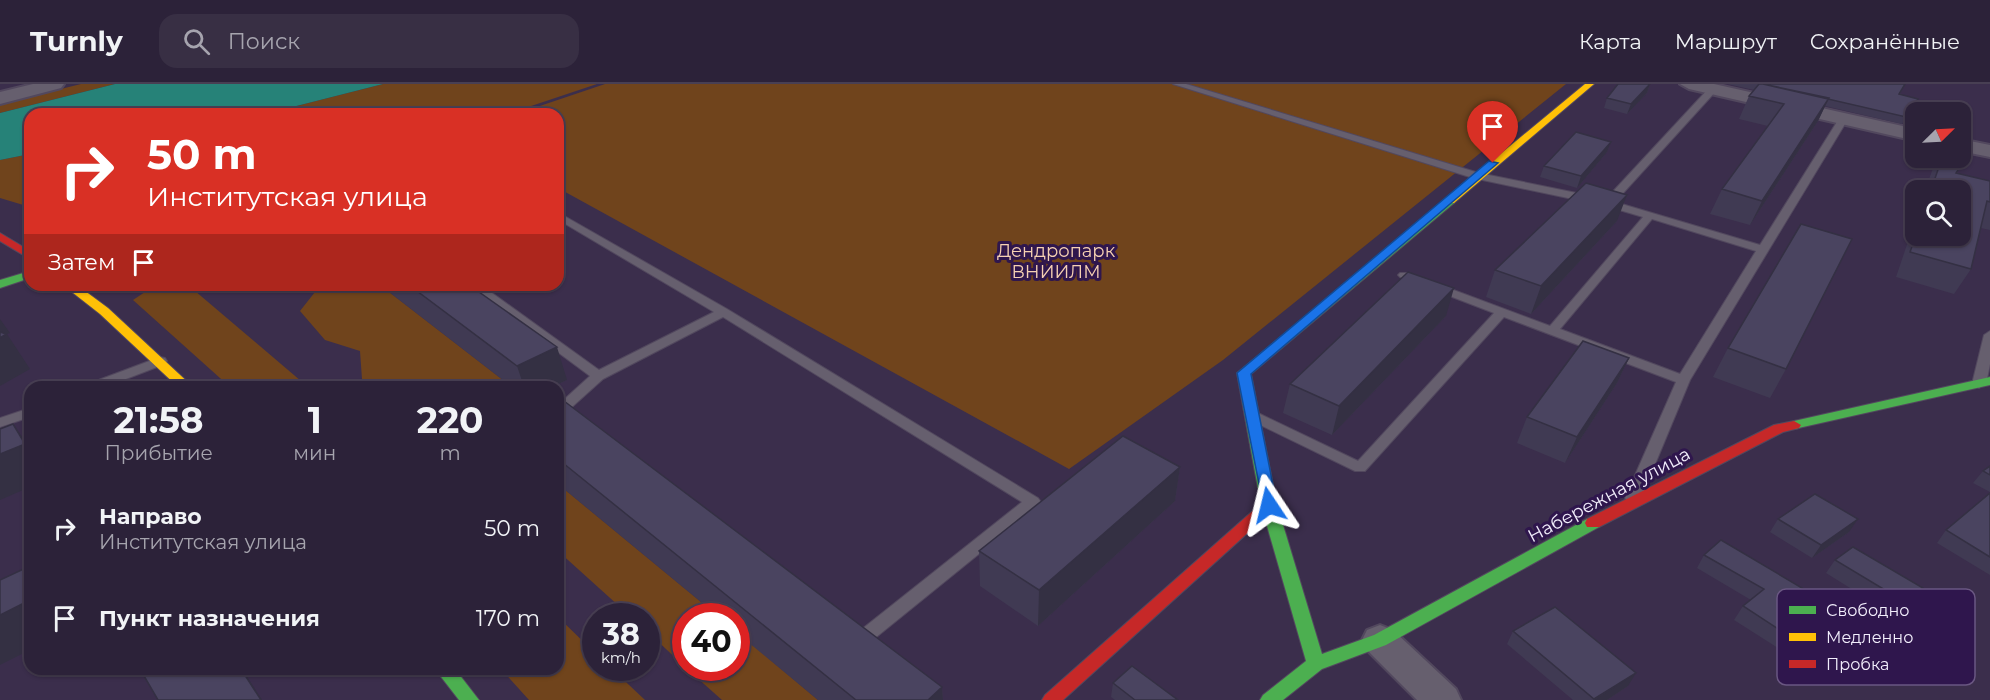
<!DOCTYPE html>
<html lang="ru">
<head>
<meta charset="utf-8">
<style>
  :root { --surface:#2c2239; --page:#382f44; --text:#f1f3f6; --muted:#a6a4ae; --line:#483f53 }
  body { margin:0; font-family:Montserrat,sans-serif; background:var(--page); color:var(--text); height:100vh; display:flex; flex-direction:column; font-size:22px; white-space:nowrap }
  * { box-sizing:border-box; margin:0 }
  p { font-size:20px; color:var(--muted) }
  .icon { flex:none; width:33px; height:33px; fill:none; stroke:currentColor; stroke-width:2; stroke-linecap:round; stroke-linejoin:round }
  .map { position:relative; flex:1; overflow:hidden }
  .sheet { position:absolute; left:24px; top:297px; width:540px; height:294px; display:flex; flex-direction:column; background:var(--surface); border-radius:18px; box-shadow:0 2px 4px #0004,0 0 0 2px var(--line) }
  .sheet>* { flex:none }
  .hud { position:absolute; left:24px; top:24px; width:540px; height:183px; border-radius:18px; box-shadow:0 2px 4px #0004,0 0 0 2px var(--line); background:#d93025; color:#fff; overflow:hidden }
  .needle { width:39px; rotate:66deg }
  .controls { position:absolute; left:1905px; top:18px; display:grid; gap:12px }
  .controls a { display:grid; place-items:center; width:66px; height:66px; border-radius:12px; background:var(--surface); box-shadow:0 2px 4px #0004,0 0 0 2px var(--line); font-size:30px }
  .speed { position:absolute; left:582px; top:519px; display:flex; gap:12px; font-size:30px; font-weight:700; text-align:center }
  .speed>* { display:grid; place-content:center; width:78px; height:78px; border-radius:50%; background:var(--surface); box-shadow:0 2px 4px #0004,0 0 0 2px var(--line); line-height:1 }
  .speed small { font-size:15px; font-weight:400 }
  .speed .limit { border:9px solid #d22; background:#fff; color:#111 }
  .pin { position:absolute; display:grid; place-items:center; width:51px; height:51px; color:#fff; margin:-62px -26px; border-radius:50% 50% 50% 0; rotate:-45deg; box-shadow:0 0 6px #0007 }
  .pin .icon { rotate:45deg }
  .me { position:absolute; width:66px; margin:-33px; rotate:350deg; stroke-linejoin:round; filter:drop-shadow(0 0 4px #0008) }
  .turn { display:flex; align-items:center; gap:21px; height:126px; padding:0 24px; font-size:27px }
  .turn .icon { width:78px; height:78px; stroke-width:2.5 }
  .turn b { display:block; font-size:42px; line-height:51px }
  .then { display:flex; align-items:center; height:57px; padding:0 24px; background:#0003; gap:12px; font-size:22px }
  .eta { display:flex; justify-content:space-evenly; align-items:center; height:102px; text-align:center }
  .eta b { font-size:36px; font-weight:700; line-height:42px }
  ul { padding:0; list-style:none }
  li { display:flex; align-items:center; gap:18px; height:90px; padding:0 24px }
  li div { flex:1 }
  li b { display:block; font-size:22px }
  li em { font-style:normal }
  header { display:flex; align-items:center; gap:36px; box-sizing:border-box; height:84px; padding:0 30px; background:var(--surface); border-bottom:2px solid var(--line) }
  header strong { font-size:28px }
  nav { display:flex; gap:33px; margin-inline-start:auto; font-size:21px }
  .search { width:420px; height:54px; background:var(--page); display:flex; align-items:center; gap:15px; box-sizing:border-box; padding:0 21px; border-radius:18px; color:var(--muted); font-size:22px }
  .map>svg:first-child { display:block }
</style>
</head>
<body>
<header>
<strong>Turnly</strong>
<div class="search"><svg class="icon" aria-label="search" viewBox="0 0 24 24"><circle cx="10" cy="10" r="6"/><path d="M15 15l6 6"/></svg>Поиск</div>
<nav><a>Карта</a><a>Маршрут</a><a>Сохранённые</a></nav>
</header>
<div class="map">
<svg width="1990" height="616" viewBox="0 0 1990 616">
  <rect width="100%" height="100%" fill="#3b2e4c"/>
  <path fill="#70441c" d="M81 0H115L0 29V20Z
    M383 0H597L507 30H265Z
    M605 0H1566L1223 276 1069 385 558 104V30H527L525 27Z
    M30 70V123L0 114V76Z
    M164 201H188L308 303H230L133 216 145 208Z
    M336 201 375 203 380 201 512 303H371L362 295 360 267 325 256 300 227 315 208Z
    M558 400 718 532H686L685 583 647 547 646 532H630L558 467Z
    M558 533 595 569 596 584H611L645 616H529L501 585H558Z
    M737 548 818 616H722L686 584H736Z"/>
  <path fill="#268278" d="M115 0H383L265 30H30V70L0 76V29Z"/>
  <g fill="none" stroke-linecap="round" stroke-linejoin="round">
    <defs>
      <path id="lane" d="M1173 0H1186L1479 89 1606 115 1710 3H1716V7L1615 118 1760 161 1840 33 1848 35 1690 296 1641 414 1638 418H1628L1625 414 1676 298 1504 233 1365 387H1355L1250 336 1248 333 1250 330H1260L1358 377 1494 229 1400 193 1398 191 1400 189H1408L1550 242 1643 133 1606 122 1473 94ZM1652 135 1756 167 1680 290 1560 245Z
        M566 133 727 225 1038 414 1041 418 1038 422 864 563 858 565 852 563 849 558 852 553 1022 418 723 233 603 295 563 331 558 332V321L590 292 467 201H481L599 286 714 228 562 138 561 136Z
        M1990 247V280L1986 300 1979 304 1972 300 1984 251Z
        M160 273 165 274 167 277 165 280 105 303H86L88 300Z
        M30 324V333L0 343V334Z"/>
      <path id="street" d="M33 0H64L61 4 0 20V8Z
        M1680 0H1714L1916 45V57L1689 5Z
        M1960 55 1990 61V73L1960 67Z
        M1380 541 1393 546 1456 605 1461 616H1417L1367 566 1362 556 1367 546Z"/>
      <path id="fast" d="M1450 114 1455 117 1454 119 1251 290 1277 421 1322 570 1374 551 1587 435H1599L1601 439 1599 443 1386 561 1322 585 1283 616H1260L1263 611 1306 577 1261 421 1237 289Z
        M30 187V194L0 204V196Z
        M1990 293V301L1794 345 1787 341 1794 337Z
        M435 585H455L479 616H459Z"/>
      <path id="slow" d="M1585 0H1594L1454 119H1446V115Z
        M63 201H77L108 224 193 303H178L100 230Z"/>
      <path id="jam" d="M0 149 30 167V175L0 157Z
        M1794 337 1801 341 1799 344 1783 348 1599 443H1587L1585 439 1587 435 1774 341Z
        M1269 416 1274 417 1277 421 1274 425 1063 616H1042L1045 611 1264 417Z"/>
    </defs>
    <use href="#lane" stroke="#52485e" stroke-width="2"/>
    <use href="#street" stroke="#52485e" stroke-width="4"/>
    <use href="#fast" stroke="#52485e" stroke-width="2"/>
    <use href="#slow" stroke="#52485e" stroke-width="2"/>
    <use href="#jam" stroke="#52485e" stroke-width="2"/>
    <use href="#lane" fill="#665f6e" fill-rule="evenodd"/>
    <use href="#street" fill="#665f6e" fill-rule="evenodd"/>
    <use href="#fast" fill="#4caf50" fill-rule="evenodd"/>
    <use href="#slow" fill="#ffc107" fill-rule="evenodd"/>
    <use href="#jam" fill="#c62828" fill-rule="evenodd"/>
  </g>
  <path fill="#403a53" d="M1650 0 1647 9 1627 30 1604 24 1607 14Z
    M1727 0H1905L1900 10 1918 15 1902 40 1825 22 1818 37 1750 141 1710 130 1722 105 1768 42 1739 35 1749 12 1754 6Z
    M1611 58 1607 68 1577 104 1540 93 1544 82Z
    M1969 70 1957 89 1990 97V146L1981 144 1971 185 1954 210 1896 193 1916 134V152L1960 106H1925L1932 87 1939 74H1960Z
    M1617 137 1531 230 1486 213 1495 186Z
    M380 201H469L567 296 552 303H512Z
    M1446 232 1332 351 1283 329 1290 300Z
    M1728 264 1786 285 1770 314 1713 293Z
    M1629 274 1617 299 1565 379 1517 359 1527 333Z
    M558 320 942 603 943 616H818L736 548V532H718L558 400Z
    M1990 382V408L1973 399 1983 387Z
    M1180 383 1175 417 1038 542 980 502 979 467Z
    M1990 409V491L1937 459 1946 446Z
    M1778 435 1849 448 1812 474 1770 448Z
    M1704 471 1851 533 1841 546 1803 580 1734 536 1743 522 1751 516 1697 484Z
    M1835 476 1913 517 1895 532 1826 489Z
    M1513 547 1628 602 1607 616H1573L1507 560Z
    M1113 599 1178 616H1115L1111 613Z"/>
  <path fill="#343043" d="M1650 0 1647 9 1627 30 1631 20Z
    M1829 14 1818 37 1750 141 1762 117Z
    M1611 58 1607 68 1577 104 1581 92Z
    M1627 111 1617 137 1531 230 1541 202Z
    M234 201H247L236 205Z
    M1454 204 1446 232 1332 351 1339 322Z
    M0 235 10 249 7 250 30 285 0 302Z
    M557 263 567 296 552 303H524L517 282Z
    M1629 274 1617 299 1565 379 1577 353Z
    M13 340 30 364V403L0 416V370Z
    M1180 383 1175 417 1038 542 1039 506Z
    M1858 435 1849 448 1812 474 1821 461Z
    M1923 504 1913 517 1895 532 1905 518Z
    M30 516V566L0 581V531Z
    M1851 533 1841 546 1803 580 1812 567Z
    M241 585H242L262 616H261Z
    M1636 589 1628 602 1607 616H1594Z
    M942 603 943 616H928Z"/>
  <path fill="#4a4460" stroke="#343043" stroke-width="1.5" d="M1618 0H1650L1631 20 1607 14Z
    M1759 0H1763L1829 14 1762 117 1722 105 1784 20 1749 12Z
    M1763 0H1905L1899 10 1918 15 1906 33Z
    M1576 48 1611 58 1581 92 1544 82Z
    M1960 68 1969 70 1956 89 1990 97V118L1987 117 1971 185 1910 168 1916 152H1960V106H1931L1942 74H1960Z
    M1586 99 1627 111 1541 202 1495 186Z
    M1801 140 1852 155 1786 285 1728 264Z
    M1408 188 1454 204 1339 322 1290 300Z
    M409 201H469L557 263 517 282Z
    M0 248 6 250 0 254Z
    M1583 257 1629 274 1577 353 1527 333Z
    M564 317 942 603 928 616H856L558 375V320Z
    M13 340 25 360 0 370V345Z
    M1123 352 1180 383 1039 506 979 467Z
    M1990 382V391L1983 387Z
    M1990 409V473L1946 446Z
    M1815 410 1858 435 1821 461 1778 435Z
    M1721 456 1851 533 1812 567 1743 522 1764 505 1704 471Z
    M1853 463 1923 504 1905 518 1835 476Z
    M30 482V516L0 531V496Z
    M1555 523 1636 589 1594 615 1513 547Z
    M1132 582 1178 616H1135L1113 599Z
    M140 585H241L261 616H158Z"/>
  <path fill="#1a73e8" stroke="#114b97" stroke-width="1.5" d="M1489 77 1498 79 1251 290 1277 421 1275 425H1264L1237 289Z"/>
  <g text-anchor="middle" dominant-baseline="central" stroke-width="6" stroke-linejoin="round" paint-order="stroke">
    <g font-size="18" fill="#f6d1b2" stroke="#2f164d">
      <text x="1056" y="167">Дендропарк<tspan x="1056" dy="21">ВНИИЛМ</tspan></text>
    </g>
    <g font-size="18" fill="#f2eefc" stroke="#2f164d">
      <text transform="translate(1609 411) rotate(-28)">Набережная улица</text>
    </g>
  </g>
  <rect x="1777" y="505" width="198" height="96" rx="9" fill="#2f164d" stroke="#6a5782" stroke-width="1.5"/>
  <rect x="1789" y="522" width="27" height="8" fill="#4caf50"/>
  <rect x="1789" y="549" width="27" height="8" fill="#ffc107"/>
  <rect x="1789" y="576" width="27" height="8" fill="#c62828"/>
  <g font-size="16" fill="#f2eefc">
    <text x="1826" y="532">Свободно</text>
    <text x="1826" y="559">Медленно</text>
    <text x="1826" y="586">Пробка</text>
  </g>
</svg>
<div class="controls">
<a><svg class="needle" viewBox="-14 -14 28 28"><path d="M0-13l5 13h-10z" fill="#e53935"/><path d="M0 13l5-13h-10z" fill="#a6a4ae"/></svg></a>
<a><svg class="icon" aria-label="search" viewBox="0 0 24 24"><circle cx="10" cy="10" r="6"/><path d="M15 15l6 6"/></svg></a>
</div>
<div class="speed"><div>38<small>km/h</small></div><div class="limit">40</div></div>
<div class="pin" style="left:1493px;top:79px;background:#d93025"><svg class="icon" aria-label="arrive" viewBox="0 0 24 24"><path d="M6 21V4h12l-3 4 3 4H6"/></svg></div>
<svg class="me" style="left:1269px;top:421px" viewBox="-20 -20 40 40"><path d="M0-17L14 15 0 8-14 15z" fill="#1a73e8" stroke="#fff" stroke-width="4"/></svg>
<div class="hud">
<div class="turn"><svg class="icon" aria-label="right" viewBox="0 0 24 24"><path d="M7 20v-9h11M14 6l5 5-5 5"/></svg><div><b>50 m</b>Институтская улица</div></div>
<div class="then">Затем<svg class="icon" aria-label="arrive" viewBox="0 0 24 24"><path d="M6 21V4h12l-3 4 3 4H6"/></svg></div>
</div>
<section class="sheet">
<div class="eta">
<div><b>21:58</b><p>Прибытие</p></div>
<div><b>1</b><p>мин</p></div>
<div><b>220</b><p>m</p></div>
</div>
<ul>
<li><svg class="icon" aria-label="right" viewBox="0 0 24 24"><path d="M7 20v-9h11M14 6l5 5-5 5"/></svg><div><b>Направо</b><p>Институтская улица</p></div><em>50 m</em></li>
<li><svg class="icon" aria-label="arrive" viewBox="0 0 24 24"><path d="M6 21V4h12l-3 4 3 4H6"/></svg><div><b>Пункт назначения</b></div><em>170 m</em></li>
</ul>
</section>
</div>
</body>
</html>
